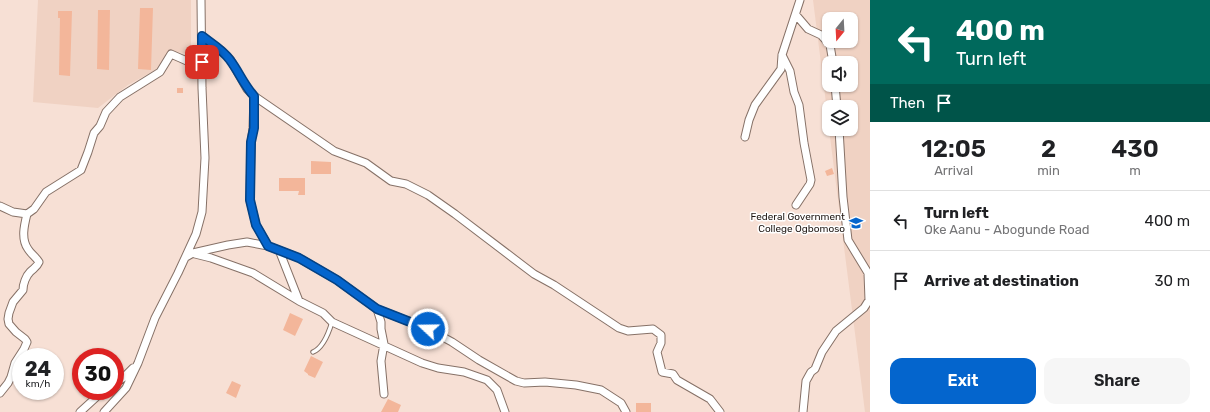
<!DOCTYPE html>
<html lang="en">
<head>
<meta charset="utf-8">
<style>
  :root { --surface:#fff; --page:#f6f6f6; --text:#202124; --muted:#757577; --line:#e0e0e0; --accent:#0465cd }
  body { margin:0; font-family:Rubik,sans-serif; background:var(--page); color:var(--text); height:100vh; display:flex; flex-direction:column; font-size:15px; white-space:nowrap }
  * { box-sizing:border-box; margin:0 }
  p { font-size:13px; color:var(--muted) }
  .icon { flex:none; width:22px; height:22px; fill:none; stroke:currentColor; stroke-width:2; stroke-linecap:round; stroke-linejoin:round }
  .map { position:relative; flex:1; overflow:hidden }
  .details { display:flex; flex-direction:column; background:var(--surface); width:340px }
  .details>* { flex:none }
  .top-card { background:#00695c; color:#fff; overflow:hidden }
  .needle { width:26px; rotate:198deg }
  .buttons { position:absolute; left:822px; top:12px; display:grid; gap:8px }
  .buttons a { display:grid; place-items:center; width:36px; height:36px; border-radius:8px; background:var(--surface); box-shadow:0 1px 3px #0004; font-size:20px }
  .speed { position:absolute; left:12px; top:348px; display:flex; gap:8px; font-size:20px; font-weight:700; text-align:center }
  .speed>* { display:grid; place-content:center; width:52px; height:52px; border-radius:50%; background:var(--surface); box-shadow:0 1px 3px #0004; line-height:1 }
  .speed small { font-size:10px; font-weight:400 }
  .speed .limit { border:6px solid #d22; background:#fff; color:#111 }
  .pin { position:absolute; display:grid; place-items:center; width:34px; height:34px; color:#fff; margin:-17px; border-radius:8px; box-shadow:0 2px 6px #0006 }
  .me { position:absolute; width:44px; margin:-22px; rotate:291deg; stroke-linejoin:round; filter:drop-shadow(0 0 3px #0008) }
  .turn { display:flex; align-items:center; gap:14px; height:84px; padding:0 20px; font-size:18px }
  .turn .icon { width:52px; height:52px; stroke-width:2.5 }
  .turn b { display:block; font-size:28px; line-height:34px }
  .then { display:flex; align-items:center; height:38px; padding:0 20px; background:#0003; gap:8px; font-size:15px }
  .eta { display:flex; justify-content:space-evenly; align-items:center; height:68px; text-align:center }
  .eta b { font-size:24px; font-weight:600; line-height:28px }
  .cta { display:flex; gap:8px; margin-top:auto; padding:8px 20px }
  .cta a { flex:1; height:46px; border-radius:12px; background:var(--accent); color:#fff; font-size:16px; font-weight:600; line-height:46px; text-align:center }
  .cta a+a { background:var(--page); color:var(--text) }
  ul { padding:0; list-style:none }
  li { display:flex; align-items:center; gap:12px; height:60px; padding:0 20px; border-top:1px solid var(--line) }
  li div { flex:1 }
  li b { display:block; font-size:15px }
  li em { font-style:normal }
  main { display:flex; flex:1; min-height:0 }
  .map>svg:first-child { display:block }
</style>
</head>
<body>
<main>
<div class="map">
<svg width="870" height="412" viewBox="0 0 870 412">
  <rect width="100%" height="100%" fill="#f7e0d5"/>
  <path fill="#f0d2c3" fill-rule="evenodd" d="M38 0H191V54L170 51 157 69 128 85 98 108 33 102Z
    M813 0H870V412H865L829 129H851V107H829V127ZM829 19H851V41H829ZM829 63H851V85H829Z"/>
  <path fill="#f3b69a" d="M140 8H153L151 70 138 69Z
    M98 10H110L109 70 97 69Z
    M58 11H72L70 76 59 75 60 18H58Z
    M177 88H183V93H177Z
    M311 161 331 162V174H311Z
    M832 168 834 174 827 176 825 171Z
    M279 178H305V195H298L299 191H279Z
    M290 313 303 319 295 336 283 330Z
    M311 356 323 362 315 378 308 375V374L304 371Z
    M232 381 241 385 236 398 226 393Z
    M388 399 401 405 398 412H381Z
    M636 403H651V412H636Z"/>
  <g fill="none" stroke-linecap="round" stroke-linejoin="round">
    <defs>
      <path id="service" d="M313 352C323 348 329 332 332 322"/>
      <path id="minor" d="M796 15 808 29 821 35 830 45 833 63
        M202 36 221 50 230 59 247 89 254 96 334 151 366 163 391 181 406 184 428 195 455 214 534 274 554 285 619 328 628 331 653 329 661 335V343L657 352 662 372 673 374 677 380 710 399 720 412
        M782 55 790 71 794 92 799 105 804 143 811 180 810 184 796 205
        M835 85 837 107
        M254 96 253 128 251 143 250 200 256 225 268 246
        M745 137 749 120 755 105 781 69 782 55 800 0
        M0 206 13 212 27 214 34 209 46 192 81 170 88 152 94 133 100 126 106 112 120 97 160 72 171 54 189 62H202
        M279 250 299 301
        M195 254 211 258 253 273 299 301 323 313 332 322 422 363 438 368 464 372 487 380 497 390 505 412
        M186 257 193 253 228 245 247 242 268 246 299 258 337 280 377 309 428 329 452 342 479 360 516 381 524 383 545 382 576 385 601 390 621 403 626 412
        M377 309 381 322V329L384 344 381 361 384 394
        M115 383 123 378 133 368
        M0 393 8 383 11 377 15 363 24 349 27 342 25 339 16 332 9 324 8 319 9 313 13 302 23 290C23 284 26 276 30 272 34 268 37 267 39 262 36 257 31 254 28 249 21 239 24 226 27 214
        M80 412 103 391
        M104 412 126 388 138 363 155 318 178 273 196 234 202 212 205 158 202 88 201 0
        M803 412 806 381 811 372 815 369 822 352 836 331 864 308 869 300 868 273 848 240 843 197 839 129"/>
    </defs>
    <use href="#service" stroke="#867167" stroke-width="5.5"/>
    <use href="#minor" stroke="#867167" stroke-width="9"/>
    <use href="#service" stroke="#fff" stroke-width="3.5"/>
    <use href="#minor" stroke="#fff" stroke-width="7"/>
  </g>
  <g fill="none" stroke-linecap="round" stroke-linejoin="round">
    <defs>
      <path id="route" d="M202 62V36C211 43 223 50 230 60 239 72 244 85 254 96V128L251 142 250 200 256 225 268 246 299 258 337 280 377 309 428 329"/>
    </defs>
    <use href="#route" stroke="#034285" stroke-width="10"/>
    <use href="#route" stroke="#0465cd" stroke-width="7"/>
  </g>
  <defs>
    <symbol id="university-bare" viewBox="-9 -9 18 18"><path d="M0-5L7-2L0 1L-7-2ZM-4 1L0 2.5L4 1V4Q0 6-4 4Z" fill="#0465cd" stroke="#fff" stroke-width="2.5" paint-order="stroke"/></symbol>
  </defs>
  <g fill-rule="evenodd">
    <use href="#university-bare" x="846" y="213" width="20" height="20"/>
  </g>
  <g text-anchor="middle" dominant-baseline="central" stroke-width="3" stroke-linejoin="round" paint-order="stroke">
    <g font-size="10" fill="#1f1713" stroke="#fff" text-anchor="end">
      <text x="845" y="217">Federal Government<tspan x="845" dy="12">College Ogbomoso</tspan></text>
    </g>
  </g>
</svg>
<div class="buttons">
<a><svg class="needle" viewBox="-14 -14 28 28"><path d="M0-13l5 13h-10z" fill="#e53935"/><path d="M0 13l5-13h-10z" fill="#757577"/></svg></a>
<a><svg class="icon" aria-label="sound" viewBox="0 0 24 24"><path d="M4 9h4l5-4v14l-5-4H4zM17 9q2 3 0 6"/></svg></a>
<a><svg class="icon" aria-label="layers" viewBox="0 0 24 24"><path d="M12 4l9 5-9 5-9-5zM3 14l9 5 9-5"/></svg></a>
</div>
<div class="speed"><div>24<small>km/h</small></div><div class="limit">30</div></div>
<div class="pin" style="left:202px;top:62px;background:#d93025"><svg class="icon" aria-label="arrive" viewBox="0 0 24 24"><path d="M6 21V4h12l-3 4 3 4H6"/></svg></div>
<svg class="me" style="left:428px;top:329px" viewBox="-20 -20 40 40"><circle r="17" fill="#0465cd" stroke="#fff" stroke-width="3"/><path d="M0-11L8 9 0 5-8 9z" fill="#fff"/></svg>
</div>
<section class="details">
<div class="top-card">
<div class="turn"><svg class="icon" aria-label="left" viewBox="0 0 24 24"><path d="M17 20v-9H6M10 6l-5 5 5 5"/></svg><div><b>400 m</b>Turn left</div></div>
<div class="then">Then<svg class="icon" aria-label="arrive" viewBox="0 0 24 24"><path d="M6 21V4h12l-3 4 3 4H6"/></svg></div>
</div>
<div class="eta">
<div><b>12:05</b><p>Arrival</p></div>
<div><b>2</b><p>min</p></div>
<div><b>430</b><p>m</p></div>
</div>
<ul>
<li><svg class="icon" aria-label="left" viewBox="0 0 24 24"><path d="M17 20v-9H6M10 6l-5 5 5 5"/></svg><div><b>Turn left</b><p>Oke Aanu - Abogunde Road</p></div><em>400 m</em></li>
<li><svg class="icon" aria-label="arrive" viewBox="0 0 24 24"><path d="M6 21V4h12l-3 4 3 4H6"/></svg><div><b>Arrive at destination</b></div><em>30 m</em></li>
</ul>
<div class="cta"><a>Exit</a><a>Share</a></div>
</section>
</main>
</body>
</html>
